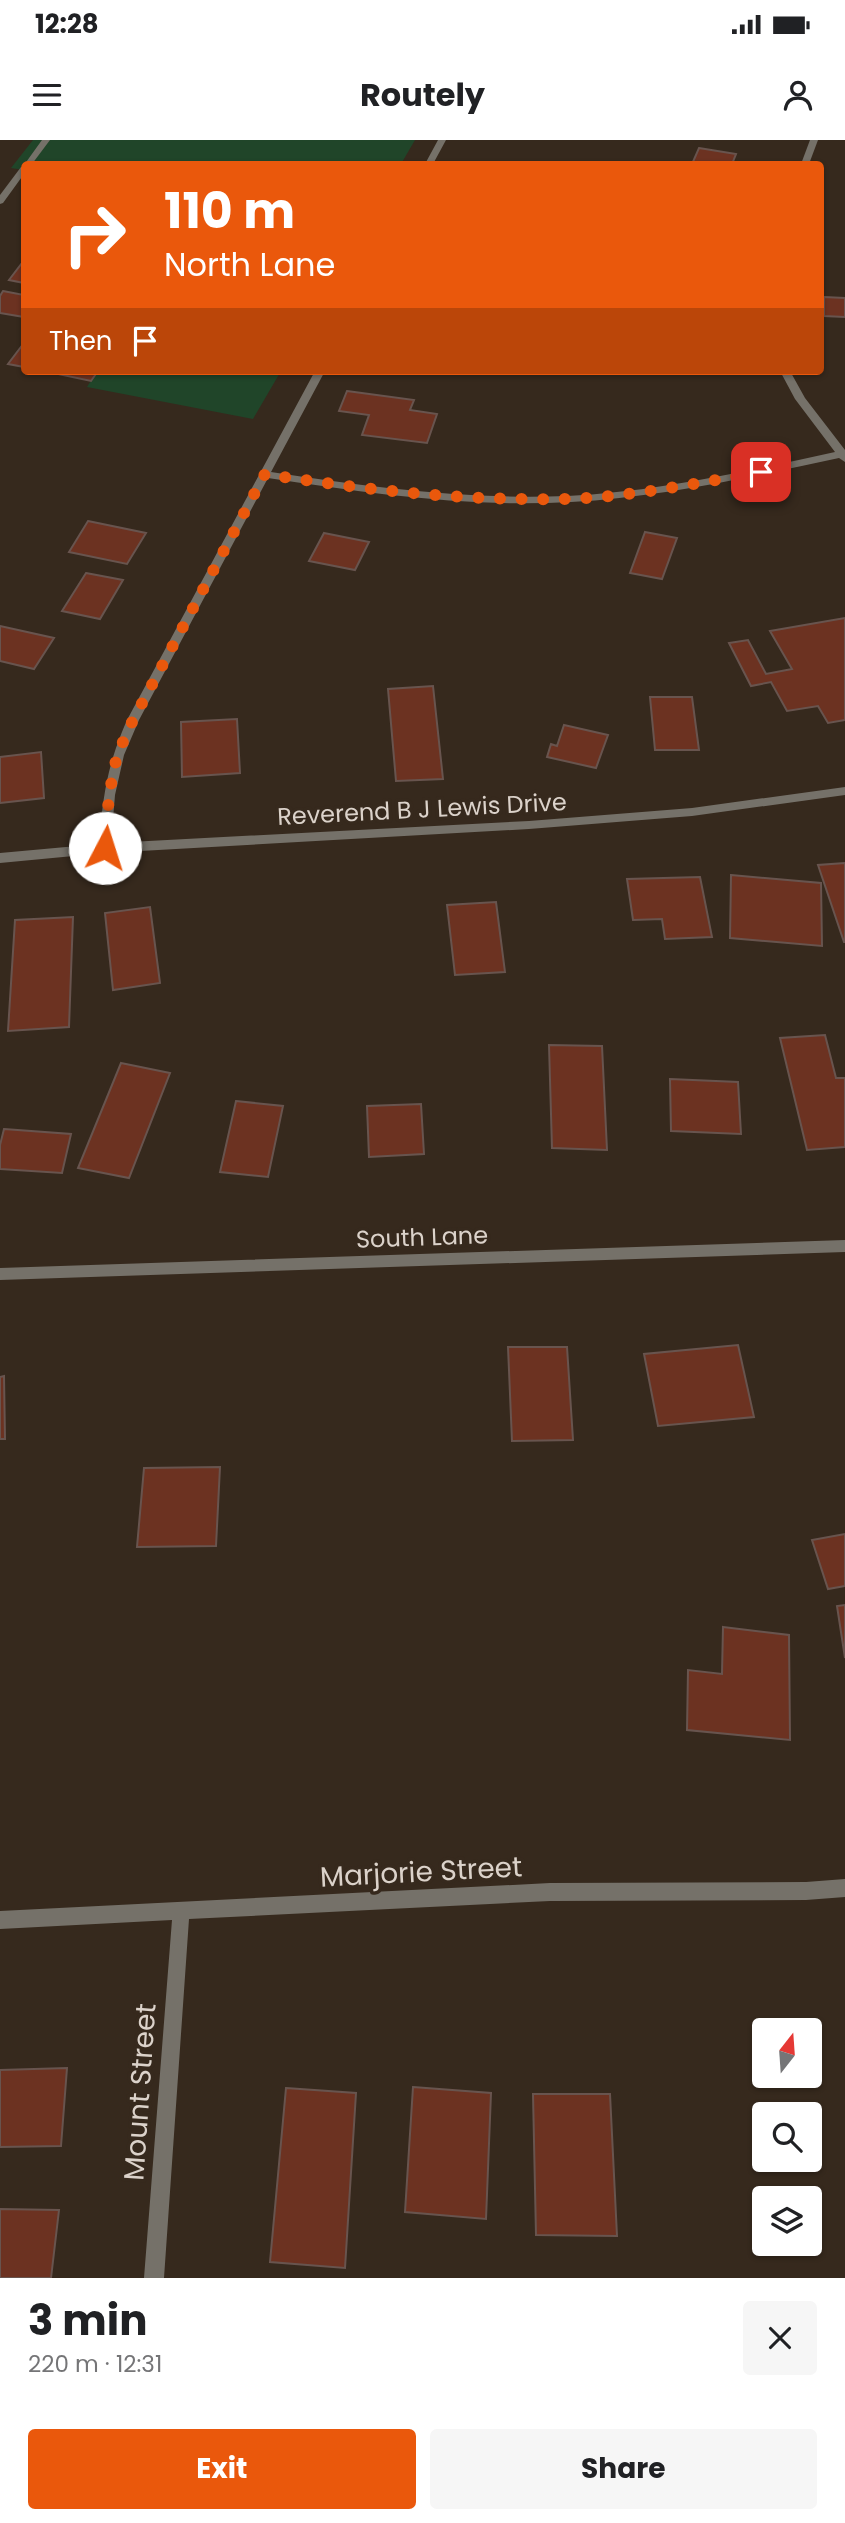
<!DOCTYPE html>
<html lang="en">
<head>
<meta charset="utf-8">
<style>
  :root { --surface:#fff; --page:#f6f6f6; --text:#202124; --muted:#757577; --accent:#ea580c }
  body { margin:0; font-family:Poppins,sans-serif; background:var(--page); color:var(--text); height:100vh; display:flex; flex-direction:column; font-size:26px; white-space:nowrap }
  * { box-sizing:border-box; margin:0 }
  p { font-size:23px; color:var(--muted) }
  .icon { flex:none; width:38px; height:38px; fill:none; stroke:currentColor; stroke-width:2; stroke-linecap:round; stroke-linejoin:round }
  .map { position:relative; height:2138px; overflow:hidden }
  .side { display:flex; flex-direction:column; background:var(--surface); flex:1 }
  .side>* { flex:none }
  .top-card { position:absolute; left:21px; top:21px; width:803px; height:214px; border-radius:7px; box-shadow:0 2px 5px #0004; background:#ea580c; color:#fff; overflow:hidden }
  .needle { width:46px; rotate:17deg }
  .controls { position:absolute; left:752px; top:1878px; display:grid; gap:14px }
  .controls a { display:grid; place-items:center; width:70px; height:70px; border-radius:7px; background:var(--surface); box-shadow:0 2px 5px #0004; font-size:35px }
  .pin { position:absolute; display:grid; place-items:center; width:60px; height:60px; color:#fff; margin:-30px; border-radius:14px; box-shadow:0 4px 10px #0006 }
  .me { position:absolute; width:77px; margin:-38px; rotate:5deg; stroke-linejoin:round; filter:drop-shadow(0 0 5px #0008) }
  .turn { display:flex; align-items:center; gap:24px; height:147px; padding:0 28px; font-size:32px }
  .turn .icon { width:91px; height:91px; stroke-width:2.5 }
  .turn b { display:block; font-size:49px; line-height:60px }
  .then { display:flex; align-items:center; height:66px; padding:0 28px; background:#0003; gap:14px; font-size:26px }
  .round { display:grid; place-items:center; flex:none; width:74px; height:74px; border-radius:7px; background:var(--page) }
  .headline { display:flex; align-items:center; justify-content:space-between; height:119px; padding:0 28px }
  h1 { font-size:42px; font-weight:700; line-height:52px }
  .cta { display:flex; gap:14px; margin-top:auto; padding:14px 28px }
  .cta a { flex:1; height:80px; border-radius:7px; background:var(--accent); color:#fff; font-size:28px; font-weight:700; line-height:80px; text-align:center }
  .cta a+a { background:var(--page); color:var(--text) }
  .status { display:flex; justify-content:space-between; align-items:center; height:49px; padding:0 35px; background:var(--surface); direction:ltr }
  .status svg { height:19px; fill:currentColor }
  header { display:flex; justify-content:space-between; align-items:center; height:91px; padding:0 28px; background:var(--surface); font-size:32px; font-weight:700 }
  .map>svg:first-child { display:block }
</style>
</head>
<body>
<div class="status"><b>12:28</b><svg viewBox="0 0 49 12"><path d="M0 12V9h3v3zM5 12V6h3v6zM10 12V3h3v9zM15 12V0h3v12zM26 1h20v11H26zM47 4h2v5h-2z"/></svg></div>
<header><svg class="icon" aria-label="menu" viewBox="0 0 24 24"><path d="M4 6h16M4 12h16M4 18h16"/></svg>Routely<svg class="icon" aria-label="person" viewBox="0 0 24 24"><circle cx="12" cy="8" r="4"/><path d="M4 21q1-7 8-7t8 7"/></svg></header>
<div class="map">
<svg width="845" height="2138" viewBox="0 0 845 2138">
  <rect width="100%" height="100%" fill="#36291d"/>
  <path fill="#204529" d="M33 0H415L401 24H24V30L11 28Z
    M97 231H281L253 279 87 247Z"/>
  <path fill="#6c3221" stroke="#68544e" stroke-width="2" d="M699 8 736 14 732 24H692Z
    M22 123 24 124V143L9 140Z
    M3 151 24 155V177L0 173V156Z
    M824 157 845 158V177L824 176Z
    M24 203V227L8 224Z
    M44 231H98L91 241Z
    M347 251 414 260 410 270 437 274 427 303 362 295 369 275 339 271Z
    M88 381 146 393 127 424 69 412Z
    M645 392 677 398 662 439 630 433Z
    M324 393 369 402 355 430 309 421Z
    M86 433 123 440 100 479 62 471Z
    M845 478V580L828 583 818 566 787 571 771 542 751 546 729 503 748 500 766 534 792 529 770 491Z
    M0 486 54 498 34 529 0 521Z
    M433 546 443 639 396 641 388 549Z
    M650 557H692L699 610H655Z
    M237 579 240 633 182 637 181 582Z
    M564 585 608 595 596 628 547 617 551 604 557 606Z
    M41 612 44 658 0 663V617Z
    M845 723V802H844L818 725Z
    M731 735 821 743 822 806 730 798Z
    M700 737 712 797 665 799 662 779 633 780 627 739Z
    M496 762 505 832 455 835 447 765Z
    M150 767 160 843 113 850 105 773Z
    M73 777 69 887 8 891 15 780Z
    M825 895 836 938H845V1007L807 1010 780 898Z
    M549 905 602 906 607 1010 552 1008Z
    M121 923 170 933 129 1038 78 1028Z
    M670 939 738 942 741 994 671 991Z
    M236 961 283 966 268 1037 220 1032Z
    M421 964 424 1014 369 1017 367 966Z
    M4 989 71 994 62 1033 0 1029V1005Z
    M738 1205 754 1277 658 1286 644 1214Z
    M508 1207H567L573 1300 512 1301Z
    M4 1236 5 1299H0V1237Z
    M220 1327 216 1406 137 1407 144 1328Z
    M845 1394V1446L828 1449 812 1400Z
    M845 1465V1518L837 1466Z
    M723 1487 789 1495 790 1600 687 1590 688 1530 722 1534Z
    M67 1928 61 2006 0 2007V1930Z
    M413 1947 491 1953 486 2079 405 2072Z
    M286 1948 356 1953 345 2128 270 2122Z
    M533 1954H610L617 2096 536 2095Z
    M0 2069 59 2070 51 2138H0Z"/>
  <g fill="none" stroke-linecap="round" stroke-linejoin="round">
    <path fill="#757169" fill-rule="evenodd" d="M42 0H50L32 24 24 25Z
      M438 0H446L433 24H425Z
      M810 0H818L809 24H801Z
      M21 27H24V34L3 63 0 64V55Z
      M315 231H325L271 332C369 347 468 360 567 356 658 352 747 331 835 312L795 259 780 231H790L805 258 845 310V322L839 318C750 337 661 357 571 362 470 368 367 353 268 338L139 580 124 615 115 655 111 703 529 681 692 668 845 647V655L692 676 529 689 105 713 0 723V713L99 704C103 655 107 626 127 580Z
      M845 1100V1112L0 1140V1128Z
      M845 1739V1757L806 1760 550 1761 189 1779 164 2138H144L172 1780 0 1789V1771L550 1743 806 1742Z"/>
  </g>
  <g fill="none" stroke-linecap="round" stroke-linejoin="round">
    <path stroke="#ea580c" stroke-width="12" stroke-dasharray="0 21.6" d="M105 708 109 655 117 615 133 580 265 334C365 350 465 361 566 359 631 357 697 343 761 332"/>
  </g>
  <g text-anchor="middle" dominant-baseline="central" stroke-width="7" stroke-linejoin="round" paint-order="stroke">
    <g font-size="24" fill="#dbd2ca" stroke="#36291d">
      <text transform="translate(422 669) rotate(-3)">Reverend B J Lewis Drive</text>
      <text transform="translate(422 1097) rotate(-2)">South Lane</text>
    </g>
    <g font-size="28" fill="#dbd2ca" stroke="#36291d">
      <text transform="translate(421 1732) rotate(-3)">Marjorie Street</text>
      <text transform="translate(140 1952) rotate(-86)">Mount Street</text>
    </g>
  </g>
</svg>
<div class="controls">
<a><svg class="needle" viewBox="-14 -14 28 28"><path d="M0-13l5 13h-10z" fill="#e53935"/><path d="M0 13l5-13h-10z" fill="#757577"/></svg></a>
<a><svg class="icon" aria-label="search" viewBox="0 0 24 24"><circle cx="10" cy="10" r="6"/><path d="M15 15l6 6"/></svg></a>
<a><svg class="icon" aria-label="layers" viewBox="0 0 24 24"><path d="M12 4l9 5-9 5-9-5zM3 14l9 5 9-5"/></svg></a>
</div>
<div class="pin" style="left:761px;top:332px;background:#d93025"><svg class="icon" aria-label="arrive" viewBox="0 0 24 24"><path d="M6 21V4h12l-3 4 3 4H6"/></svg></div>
<svg class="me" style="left:105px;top:708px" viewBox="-20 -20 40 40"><circle r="19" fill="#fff"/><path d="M0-13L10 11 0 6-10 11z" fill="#ea580c"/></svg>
<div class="top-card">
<div class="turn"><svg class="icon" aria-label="right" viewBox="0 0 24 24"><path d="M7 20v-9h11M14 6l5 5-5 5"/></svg><div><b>110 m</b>North Lane</div></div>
<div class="then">Then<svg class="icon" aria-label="arrive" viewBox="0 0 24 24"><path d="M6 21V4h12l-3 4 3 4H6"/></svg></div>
</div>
</div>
<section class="side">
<div class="headline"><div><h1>3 min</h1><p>220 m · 12:31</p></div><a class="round"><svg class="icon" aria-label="close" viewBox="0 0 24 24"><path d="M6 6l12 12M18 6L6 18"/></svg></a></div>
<div class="cta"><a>Exit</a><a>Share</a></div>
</section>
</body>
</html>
